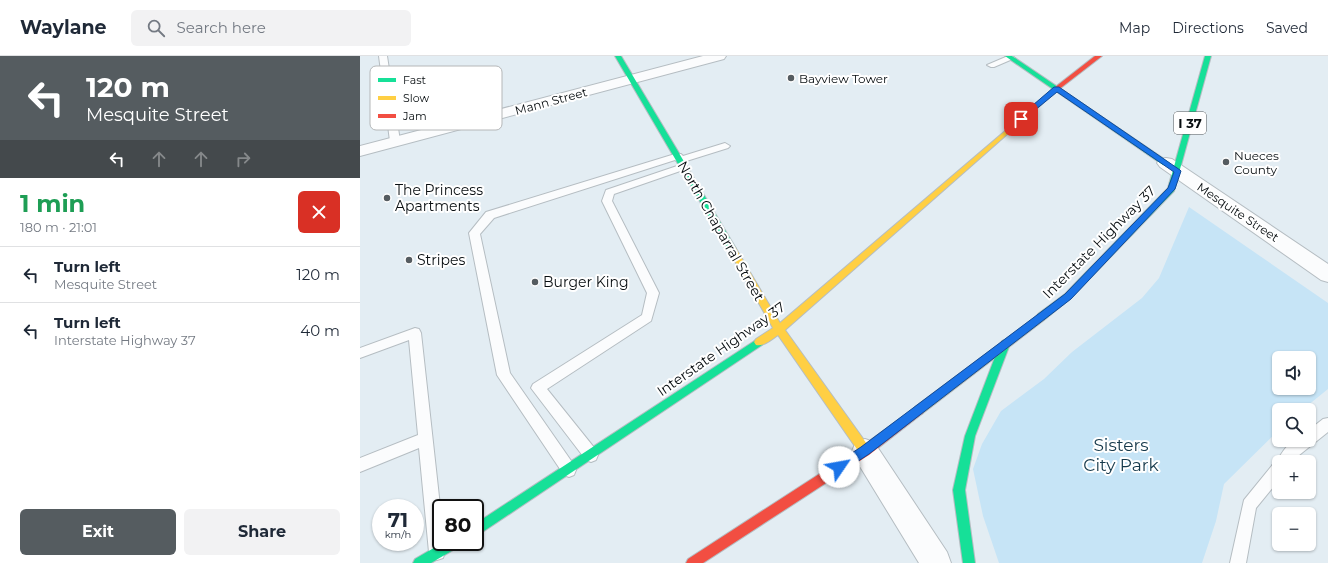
<!DOCTYPE html>
<html lang="en">
<head>
<meta charset="utf-8">
<style>
  :root { --surface:#fff; --page:#f2f2f3; --text:#1f2937; --muted:#747a83; --line:#e0e1e3; --accent:#555c60 }
  body { margin:0; font-family:Montserrat,sans-serif; background:var(--page); color:var(--text); height:100vh; display:flex; flex-direction:column; font-size:15px; white-space:nowrap }
  * { box-sizing:border-box; margin:0 }
  p { font-size:13px; color:var(--muted) }
  .icon { flex:none; width:22px; height:22px; fill:none; stroke:currentColor; stroke-width:2; stroke-linecap:round; stroke-linejoin:round }
  .map { position:relative; flex:1; overflow:hidden }
  .drawer { display:flex; flex-direction:column; background:var(--surface); width:360px }
  .drawer>* { flex:none }
  .banner { background:#555c60; color:#fff; overflow:hidden }
  .buttons { position:absolute; left:912px; top:295px; display:grid; gap:8px }
  .buttons a { display:grid; place-items:center; width:44px; height:44px; border-radius:6px; background:var(--surface); box-shadow:0 1px 3px #0004; font-size:20px }
  .speed { position:absolute; left:12px; top:443px; display:flex; gap:8px; font-size:20px; font-weight:700; text-align:center }
  .speed>* { display:grid; place-content:center; width:52px; height:52px; border-radius:50%; background:var(--surface); box-shadow:0 1px 3px #0004; line-height:1 }
  .speed small { font-size:10px; font-weight:400 }
  .speed .limit { border:2px solid #111; border-radius:6px; background:#fff; color:#111 }
  .pin { position:absolute; display:grid; place-items:center; width:34px; height:34px; color:#fff; margin:-17px; border-radius:8px; box-shadow:0 2px 6px #0006 }
  .me { position:absolute; width:44px; margin:-22px; rotate:57deg; stroke-linejoin:round; filter:drop-shadow(0 0 3px #0008) }
  .turn { display:flex; align-items:center; gap:14px; height:84px; padding:0 20px; font-size:18px }
  .turn .icon { width:52px; height:52px; stroke-width:2.5 }
  .turn b { display:block; font-size:28px; line-height:34px }
  .lanes { display:flex; align-items:center; height:38px; padding:0 20px; background:#0003; justify-content:center; gap:20px; direction:ltr }
  .lanes .off { opacity:.35 }
  .round { display:grid; place-items:center; flex:none; width:42px; height:42px; border-radius:6px; background:var(--page) }
  .headline { display:flex; align-items:center; justify-content:space-between; height:68px; padding:0 20px }
  h1 { font-size:24px; font-weight:700; line-height:30px; color:#1e9e55 }
  .action { display:flex; gap:8px; margin-top:auto; padding:8px 20px }
  .action a { flex:1; height:46px; border-radius:6px; background:var(--accent); color:#fff; font-size:16px; font-weight:700; line-height:46px; text-align:center }
  .action a+a { background:var(--page); color:var(--text) }
  ul { padding:0; list-style:none }
  li { display:flex; align-items:center; gap:12px; height:56px; padding:0 20px; border-top:1px solid var(--line) }
  li div { flex:1 }
  li b { display:block; font-size:15px }
  li em { font-style:normal }
  header { display:flex; align-items:center; gap:24px; box-sizing:border-box; height:56px; padding:0 20px; background:var(--surface); border-bottom:1px solid var(--line) }
  header strong { font-size:19px }
  nav { display:flex; gap:22px; margin-inline-start:auto; font-size:14px }
  .search { width:280px; height:36px; background:var(--page); display:flex; align-items:center; gap:10px; box-sizing:border-box; padding:0 14px; border-radius:6px; color:var(--muted); font-size:15px }
  main { display:flex; flex:1; min-height:0 }
  .map>svg:first-child { display:block }
</style>
</head>
<body>
<header>
<strong>Waylane</strong>
<div class="search"><svg class="icon" aria-label="search" viewBox="0 0 24 24"><circle cx="10" cy="10" r="6"/><path d="M15 15l6 6"/></svg>Search here</div>
<nav><a>Map</a><a>Directions</a><a>Saved</a></nav>
</header>
<main>
<section class="drawer">
<div class="banner">
<div class="turn"><svg class="icon" aria-label="left" viewBox="0 0 24 24"><path d="M17 20v-9H6M10 6l-5 5 5 5"/></svg><div><b>120 m</b>Mesquite Street</div></div>
<div class="lanes"><svg class="icon" aria-label="left" viewBox="0 0 24 24"><path d="M17 20v-9H6M10 6l-5 5 5 5"/></svg><svg class="icon off" aria-label="ahead" viewBox="0 0 24 24"><path d="M12 20V5M6 11l6-6 6 6"/></svg><svg class="icon off" aria-label="ahead" viewBox="0 0 24 24"><path d="M12 20V5M6 11l6-6 6 6"/></svg><svg class="icon off" aria-label="right" viewBox="0 0 24 24"><path d="M7 20v-9h11M14 6l5 5-5 5"/></svg></div>
</div>
<div class="headline"><div><h1>1 min</h1><p>180 m · 21:01</p></div><a class="round" style="background:#d93025;color:#fff"><svg class="icon" aria-label="close" viewBox="0 0 24 24"><path d="M6 6l12 12M18 6L6 18"/></svg></a></div>
<ul>
<li><svg class="icon" aria-label="left" viewBox="0 0 24 24"><path d="M17 20v-9H6M10 6l-5 5 5 5"/></svg><div><b>Turn left</b><p>Mesquite Street</p></div><em>120 m</em></li>
<li><svg class="icon" aria-label="left" viewBox="0 0 24 24"><path d="M17 20v-9H6M10 6l-5 5 5 5"/></svg><div><b>Turn left</b><p>Interstate Highway 37</p></div><em>40 m</em></li>
</ul>
<div class="action"><a>Exit</a><a>Share</a></div>
</section>
<div class="map">
<svg width="968" height="507" viewBox="0 0 968 507">
  <rect width="100%" height="100%" fill="#e3edf3"/>
  <path fill="#c6e4f6" fill-rule="evenodd" d="M829 151 968 247V333L942 354H919V374L864 428 856 465 842 507H639L623 460 613 413 622 388 641 355 684 323 712 296 782 242 799 222ZM919 302H949V332H919Z"/>
  <g fill="none" stroke-linecap="round" stroke-linejoin="round">
    <defs>
      <path id="lane" d="M19 0H27L40 85 35 88 30 85Z
        M648 0H652L655 2 634 11H631L627 9Z
        M365 87 370 90 368 92 320 107 315 104 134 162 120 178 150 317 214 409 216 414 214 419 209 421 204 419 137 319 109 177 126 156 315 98H321L323 100Z
        M323 108 328 111 326 113 254 138 252 145 299 237 291 265 187 333 236 394 238 399 236 404 231 406 226 404 171 332 173 328 282 259 287 237 242 145 246 134Z
        M55 272 59 273 61 277 81 459V486H84L85 496 83 502 77 504 71 502 69 496 59 392 0 416V402L58 379 49 284 0 302V292Z
        M968 362V376L938 400 933 406H919V424L896 452 886 507H870L884 444 914 407C918 405 917 403 920 400 929 386 933 384 949 384V374L963 363Z"/>
      <path id="street" d="M343 0H366L364 3 0 100V90Z
        M806 102 812 103 968 208V226L961 224 800 111 797 107 800 103Z
        M505 383 514 386 587 496 591 507H559L496 404 492 395 496 386Z"/>
      <path id="fast" d="M255 0H261L375 191 376 193 375 195H369Z
        M645 0H652L810 107 809 109H803Z
        M845 0H851L814 135 711 242 684 264H678L676 261 678 258 705 238 808 132Z
        M399 282 402 283 404 286 402 289 115 481V468Z
        M645 284 648 285 650 288 615 380 605 434 615 507H603L593 434 605 380 640 288 642 285Z
        M84 486H102L100 490 71 507H53L55 503Z"/>
      <path id="slow" d="M651 70 654 72 653 73 425 274 509 391 510 395 509 399 505 400 501 399 418 279C412 283 403 291 396 289L394 286 396 283 413 272 368 193 372 190 375 191 420 267Z
        M681 257 684 258 686 261 684 264 563 357 559 359 555 357 554 354 555 351Z"/>
      <path id="jam" d="M735 0H742L698 34 653 73H649V71L694 32Z
        M559 349 563 351 564 354 563 357 509 399 343 507H326L328 503 501 391Z"/>
    </defs>
    <use href="#lane" stroke="#b5bdc2" stroke-width="2"/>
    <use href="#street" stroke="#b5bdc2" stroke-width="2"/>
    <use href="#fast" stroke="#b5bdc2" stroke-width="2"/>
    <use href="#slow" stroke="#b5bdc2" stroke-width="2"/>
    <use href="#jam" stroke="#b5bdc2" stroke-width="2"/>
    <use href="#lane" fill="#fbfcfd" fill-rule="evenodd"/>
    <use href="#street" fill="#fbfcfd" fill-rule="evenodd"/>
    <use href="#fast" fill="#16e098" fill-rule="evenodd"/>
    <use href="#slow" fill="#ffcf43" fill-rule="evenodd"/>
    <use href="#jam" fill="#f24e42" fill-rule="evenodd"/>
  </g>
  <path fill="#1a73e8" stroke="#114b97" d="M694 31H699L820 114 821 115 815 133 711 243 509 398 483 415 479 417 475 415 473 411 475 408 501 391 705 238 808 132 814 116 697 36 663 64H659V61Z"/>
  <g fill="#555c60" stroke="#fff" stroke-width="1.5">
    <circle cx="431" cy="22" r="4"/>
    <circle cx="866" cy="106" r="4"/>
    <circle cx="27" cy="142" r="4"/>
    <circle cx="49" cy="204" r="4"/>
    <circle cx="175" cy="226" r="4"/>
  </g>
  <g text-anchor="middle" dominant-baseline="central" stroke-width="4" stroke-linejoin="round" paint-order="stroke">
    <g font-size="12" fill="#080e11" stroke="#fff" text-anchor="start">
      <text x="439" y="22">Bayview Tower</text>
      <text x="874" y="99">Nueces<tspan x="874" dy="14">County</tspan></text>
    </g>
    <g font-size="12" fill="#080e11" stroke="#fff">
      <text transform="translate(191 45) rotate(-15)">Mann Street</text>
      <text transform="translate(878 156) rotate(34)">Mesquite Street</text>
    </g>
    <rect fill="#fff" stroke="#525658" stroke-width="1" x="814" y="56" width="32" height="22" rx="3"/>
    <g font-size="13" font-weight="bold" fill="#080e11">
      <text x="830" y="67">I 37</text>
    </g>
    <g font-size="14" fill="#080e11" stroke="#fff" text-anchor="start">
      <text x="35" y="134">The Princess<tspan x="35" dy="16">Apartments</tspan></text>
      <text x="57" y="204">Stripes</text>
      <text x="183" y="226">Burger King</text>
    </g>
    <g font-size="14" fill="#080e11" stroke="#fff">
      <text transform="translate(361 175) rotate(60)">North Chaparral Street</text>
      <text transform="translate(739 186) rotate(-45)">Interstate Highway 37</text>
      <text transform="translate(361 293) rotate(-35)">Interstate Highway 37</text>
    </g>
    <g font-size="17" fill="#15394b" stroke="#fff">
      <text x="761" y="389">Sisters<tspan x="761" dy="20">City Park</tspan></text>
    </g>
  </g>
  <rect x="10" y="10" width="132" height="64" rx="6" fill="#fff" stroke="#b5b7b8" stroke-width="1"/>
  <rect x="18" y="22" width="18" height="4" fill="#16e098"/>
  <rect x="18" y="40" width="18" height="4" fill="#ffcf43"/>
  <rect x="18" y="58" width="18" height="4" fill="#f24e42"/>
  <g font-size="11" fill="#080e11">
    <text x="43" y="28">Fast</text>
    <text x="43" y="46">Slow</text>
    <text x="43" y="64">Jam</text>
  </g>
</svg>
<div class="buttons">
<a><svg class="icon" aria-label="sound" viewBox="0 0 24 24"><path d="M4 9h4l5-4v14l-5-4H4zM17 9q2 3 0 6"/></svg></a>
<a><svg class="icon" aria-label="search" viewBox="0 0 24 24"><circle cx="10" cy="10" r="6"/><path d="M15 15l6 6"/></svg></a>
<a>+</a>
<a>−</a>
</div>
<div class="speed"><div>71<small>km/h</small></div><div class="limit">80</div></div>
<div class="pin" style="left:661px;top:63px;background:#d93025"><svg class="icon" aria-label="arrive" viewBox="0 0 24 24"><path d="M6 21V4h12l-3 4 3 4H6"/></svg></div>
<svg class="me" style="left:479px;top:411px" viewBox="-20 -20 40 40"><circle r="19" fill="#fff"/><path d="M0-13L10 11 0 6-10 11z" fill="#1a73e8"/></svg>
</div>
</main>
</body>
</html>
